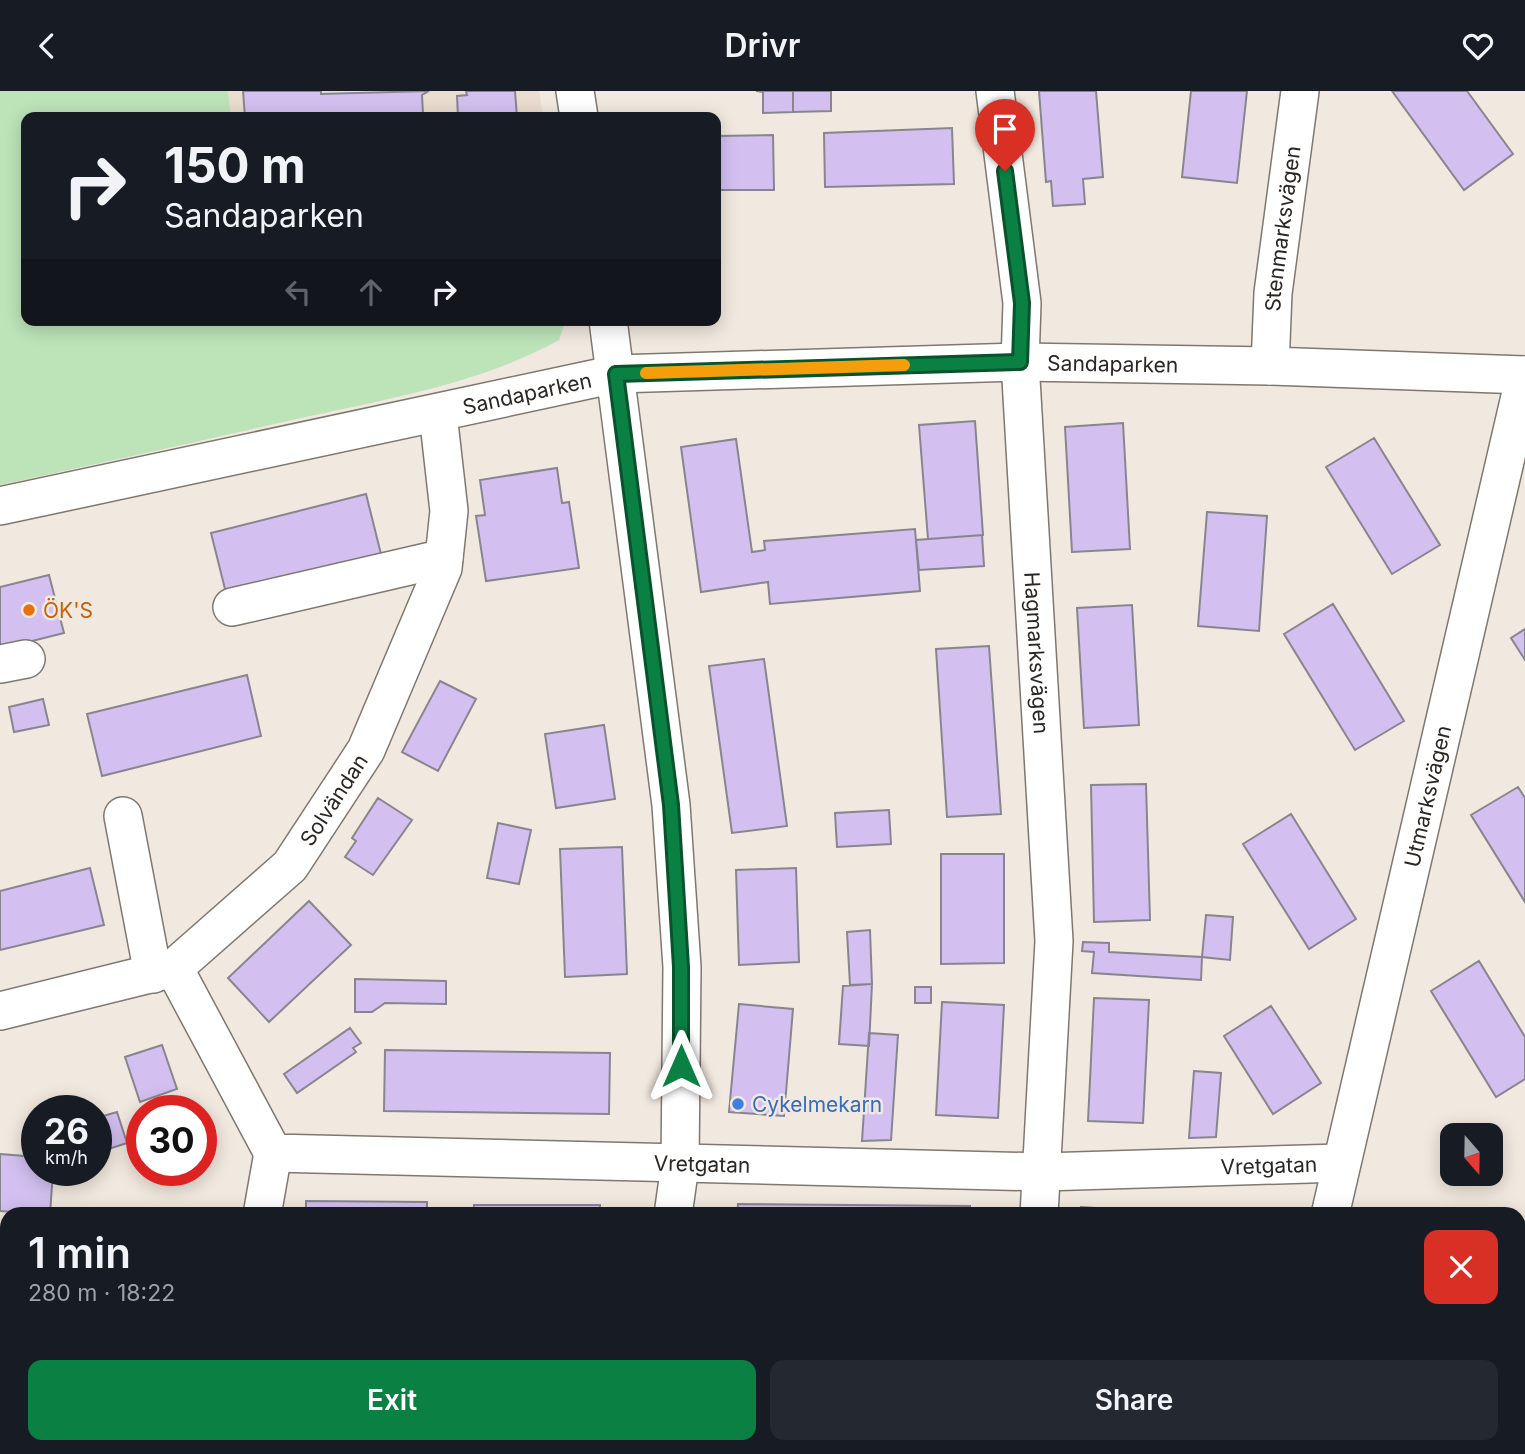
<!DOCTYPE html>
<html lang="en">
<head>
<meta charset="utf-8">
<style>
  :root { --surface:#171b24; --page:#242831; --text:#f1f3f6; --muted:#9ea1a6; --accent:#0b8043 }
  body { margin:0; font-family:Inter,sans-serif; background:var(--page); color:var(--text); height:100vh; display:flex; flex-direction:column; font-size:26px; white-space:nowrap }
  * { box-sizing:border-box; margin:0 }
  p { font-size:23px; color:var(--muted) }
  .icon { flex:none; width:38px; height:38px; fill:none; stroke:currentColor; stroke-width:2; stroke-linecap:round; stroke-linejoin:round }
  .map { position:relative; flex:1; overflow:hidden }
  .drawer { position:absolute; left:0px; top:1116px; width:1526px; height:247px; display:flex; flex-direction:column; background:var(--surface); border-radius:21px 21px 0 0; box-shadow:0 4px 18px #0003 }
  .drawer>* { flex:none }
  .banner { position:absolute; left:21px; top:21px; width:700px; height:214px; border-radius:14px; box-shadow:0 4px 18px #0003; background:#171b24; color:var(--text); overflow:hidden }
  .needle { width:46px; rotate:160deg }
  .tools { position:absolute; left:1440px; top:1032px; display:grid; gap:14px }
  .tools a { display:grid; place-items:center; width:63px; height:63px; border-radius:14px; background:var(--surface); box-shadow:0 4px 18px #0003; font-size:35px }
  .speed { position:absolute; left:21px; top:1004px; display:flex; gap:14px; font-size:35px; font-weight:700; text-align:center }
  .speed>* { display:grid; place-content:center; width:91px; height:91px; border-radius:50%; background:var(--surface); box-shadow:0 4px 18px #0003; line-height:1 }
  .speed small { font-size:18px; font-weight:400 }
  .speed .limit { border:10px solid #d22; background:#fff; color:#111 }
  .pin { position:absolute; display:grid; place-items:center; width:60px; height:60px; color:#fff; margin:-72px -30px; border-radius:50% 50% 50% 0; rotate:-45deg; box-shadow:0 0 7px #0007 }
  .pin .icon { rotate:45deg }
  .me { position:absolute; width:77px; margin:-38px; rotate:0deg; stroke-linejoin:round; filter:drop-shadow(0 0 5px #0008) }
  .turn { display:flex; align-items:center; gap:24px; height:147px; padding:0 28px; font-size:32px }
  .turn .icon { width:91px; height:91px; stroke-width:2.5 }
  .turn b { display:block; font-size:49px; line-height:60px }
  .lanes { display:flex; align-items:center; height:66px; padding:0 28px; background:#0003; justify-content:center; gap:35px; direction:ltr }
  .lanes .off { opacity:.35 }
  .round { display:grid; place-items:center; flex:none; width:74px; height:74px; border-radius:14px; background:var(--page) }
  .summary { display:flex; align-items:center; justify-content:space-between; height:119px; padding:0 28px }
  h1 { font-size:42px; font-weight:600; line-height:52px }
  .cta { display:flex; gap:14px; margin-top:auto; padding:14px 28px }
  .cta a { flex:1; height:80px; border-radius:14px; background:var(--accent); color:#fff; font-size:28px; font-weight:600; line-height:80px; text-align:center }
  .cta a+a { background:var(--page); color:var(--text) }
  header { display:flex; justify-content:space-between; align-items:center; height:91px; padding:0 28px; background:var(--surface); font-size:32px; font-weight:600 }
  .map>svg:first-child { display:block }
</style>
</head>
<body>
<header><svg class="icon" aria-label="back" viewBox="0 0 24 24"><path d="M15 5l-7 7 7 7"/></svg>Drivr<svg class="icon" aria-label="heart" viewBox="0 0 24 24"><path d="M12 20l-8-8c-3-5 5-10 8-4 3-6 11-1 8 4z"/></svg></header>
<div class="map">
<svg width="1525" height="1363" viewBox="0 0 1525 1363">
  <rect width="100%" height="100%" fill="#f1e8df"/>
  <path fill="#eadcce" d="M228 0H539L543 26H231Z"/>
  <path fill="#bde3b9" d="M0 0H228L231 26H26V229H566L559 249C482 292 391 307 306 326 204 349 102 372 0 394Z"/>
  <path fill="#d3c0f1" stroke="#88858f" stroke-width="2" d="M243 0H321V3L429 0 422 4 423 23 391 26H245Z
    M466 0H515L517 26H458L457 5 467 4Z
    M756 0H793V21L763 22V1Z
    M793 0H831V20L793 21Z
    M1039 0H1096L1103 86 1083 88 1085 113 1053 115 1051 90 1046 91Z
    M1191 0H1247L1237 92 1182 86Z
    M1392 0H1467L1513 63 1464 99Z
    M952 37 954 93 825 96 824 42Z
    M773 44 774 99H716V45Z
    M975 330 983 444 928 448 919 334Z
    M1123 332 1130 458 1072 461 1065 336Z
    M1374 347 1440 454 1392 483 1326 376Z
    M736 348 752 461 765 459 764 450 915 438 920 500 770 513 768 491 701 501 681 356Z
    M557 377 562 412 569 411 579 477 486 490 476 425 485 424 480 389Z
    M366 403 381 463 226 502 211 442Z
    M1207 421 1267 425 1259 540 1198 535Z
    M982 444 984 475 919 479 916 449Z
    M49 484 64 542 0 558V496Z
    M1333 513 1404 630 1355 659 1284 543Z
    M1132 514 1139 634 1084 637 1077 517Z
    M1525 538V569L1511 547Z
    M989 555 1001 723 947 726 936 558Z
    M764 568 787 735 732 742 709 575Z
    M247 584 261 645 102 685 87 623Z
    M440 590 476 608 438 680 402 661Z
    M43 608 49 634 14 641 9 616Z
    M604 634 615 708 556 717 545 643Z
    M1146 693 1150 829 1094 831 1091 694Z
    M1518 696 1525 707V811L1471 724Z
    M378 707 412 729 373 784 345 766 356 750 352 747Z
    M889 719 891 753 837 756 835 722Z
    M1291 723 1356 828 1309 858 1243 753Z
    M498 732 531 739 519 793 487 787Z
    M622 756 627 883 565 886 560 758Z
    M941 763H1004V872L941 873Z
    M90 777 104 834 0 859V800Z
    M796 777 799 871 739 874 736 779Z
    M309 810 351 854 269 931 228 887Z
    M1206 824 1233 826 1230 869 1202 866Z
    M870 839 872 893 850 894 847 841Z
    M1083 851 1109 852V861L1202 866 1201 889 1092 882 1094 861 1082 860Z
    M1479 870 1525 946V988L1496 1006 1431 900Z
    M355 888 446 890V913L385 912 372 921H355Z
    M872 893 869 955 839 953 843 895Z
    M915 896H931V912H915Z
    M1094 907 1149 909 1143 1032 1088 1030Z
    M942 911 1004 914 998 1027 936 1024Z
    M739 913 793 918 784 1025 729 1021Z
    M1271 915 1321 992 1273 1023 1224 945Z
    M350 937 361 952 353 957 356 961 297 1002 284 983Z
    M869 942 898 944 891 1049 862 1050Z
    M162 954 177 998 140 1011 125 966Z
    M385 959 610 962 609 1023 384 1020Z
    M1194 980 1221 982 1216 1046 1189 1047Z
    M117 1021 127 1052 96 1062V1027Z
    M0 1063 37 1066V1080H53L50 1124 0 1120Z
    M306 1110 427 1111V1124H306Z
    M738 1113 970 1115V1124H737Z
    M474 1114H600V1124H474Z
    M1081 1116 1140 1120V1124H1081Z
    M17 1356H47L46 1361Z
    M111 1356H182L181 1363H109Z
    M264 1356H317L316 1363Z
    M520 1356H582L581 1363H519Z
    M690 1356H753L752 1363H689Z
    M1188 1356H1203L1219 1358 1218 1363H1187Z
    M1365 1356H1397L1401 1359 1399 1363H1361Z"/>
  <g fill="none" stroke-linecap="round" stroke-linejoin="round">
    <defs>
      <g id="minor">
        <path d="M575 0 579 26"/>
        <path id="s1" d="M995 0 1022 212 1020 271 1054 850 1039 1124"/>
        <path d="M608 229 671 714 682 876 680 1074 673 1124"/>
        <path id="s2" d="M1270 275 1273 202 1300 0"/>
        <path id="s3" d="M0 415 616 283 1020 271 1270 275 1525 284"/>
        <path d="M232 516 444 467"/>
        <path d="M0 573 26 568"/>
        <path d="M123 725 153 883"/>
        <path id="s4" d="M174 877 273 1062 1043 1081 1340 1072"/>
        <path id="s5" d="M0 920 174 877 290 775 366 659 443 477 449 420 438 323"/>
        <path d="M262 1124 273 1062"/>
        <path id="s6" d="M1330 1124 1525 284"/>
        <path d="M218 1363 219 1356"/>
        <path d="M642 1363 643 1356"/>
        <path d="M1016 1363 1017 1356"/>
      </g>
    </defs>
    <use href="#minor" stroke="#7f7870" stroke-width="40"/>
    <use href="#minor" stroke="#fff" stroke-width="37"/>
  </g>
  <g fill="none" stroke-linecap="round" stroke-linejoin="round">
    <defs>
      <path id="route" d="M681 975V876L671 714 616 283 1020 271 1022 212 1005 80"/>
    </defs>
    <use href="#route" stroke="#07532c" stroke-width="18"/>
    <use href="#route" stroke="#0b8043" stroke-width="12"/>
    <path stroke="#f59e0b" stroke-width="12" d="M646 282 904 274"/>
  </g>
  <circle fill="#e8710a" stroke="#f1e8df" stroke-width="2.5" cx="29" cy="519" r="7"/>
  <circle fill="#3f7fe0" stroke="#f1e8df" stroke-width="2.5" cx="738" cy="1013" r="7"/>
  <g text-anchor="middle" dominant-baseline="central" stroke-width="5" stroke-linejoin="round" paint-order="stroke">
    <g font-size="21" fill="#292623" stroke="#f1e8df">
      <text stroke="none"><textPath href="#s2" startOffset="138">Stenmarksvägen</textPath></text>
      <text stroke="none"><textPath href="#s3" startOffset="1127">Sandaparken</textPath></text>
      <text stroke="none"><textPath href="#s3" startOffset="539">Sandaparken</textPath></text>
      <text stroke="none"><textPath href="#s1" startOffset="564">Hagmarksvägen</textPath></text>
      <text stroke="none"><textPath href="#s6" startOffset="430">Utmarksvägen</textPath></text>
      <text stroke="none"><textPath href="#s5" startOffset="413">Solvändan</textPath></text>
      <text stroke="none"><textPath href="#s4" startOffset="639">Vretgatan</textPath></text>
      <text stroke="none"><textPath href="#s4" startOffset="1206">Vretgatan</textPath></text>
    </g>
    <g font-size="21" fill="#c56008" stroke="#f1e8df" text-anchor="start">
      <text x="43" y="519">ÖK'S</text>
    </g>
    <g font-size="21" fill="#366cbe" stroke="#f1e8df" text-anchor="start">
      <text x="752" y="1013">Cykelmekarn</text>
    </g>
  </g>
</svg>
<div class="tools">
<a><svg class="needle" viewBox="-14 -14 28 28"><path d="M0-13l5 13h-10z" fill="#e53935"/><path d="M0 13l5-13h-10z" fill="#9ea1a6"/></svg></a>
</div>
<div class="speed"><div>26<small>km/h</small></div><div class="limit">30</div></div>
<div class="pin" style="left:1005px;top:80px;background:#d93025"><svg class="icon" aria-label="arrive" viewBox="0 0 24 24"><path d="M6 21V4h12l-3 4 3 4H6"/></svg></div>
<svg class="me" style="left:681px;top:975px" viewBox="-20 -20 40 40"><path d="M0-17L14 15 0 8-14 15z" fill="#0b8043" stroke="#fff" stroke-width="4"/></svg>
<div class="banner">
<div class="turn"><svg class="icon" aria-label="right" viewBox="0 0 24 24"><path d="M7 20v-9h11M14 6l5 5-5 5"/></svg><div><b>150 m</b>Sandaparken</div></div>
<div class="lanes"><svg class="icon off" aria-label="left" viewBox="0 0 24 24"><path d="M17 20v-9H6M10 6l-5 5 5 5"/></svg><svg class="icon off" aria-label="ahead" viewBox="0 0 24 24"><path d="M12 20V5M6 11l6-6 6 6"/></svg><svg class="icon" aria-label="right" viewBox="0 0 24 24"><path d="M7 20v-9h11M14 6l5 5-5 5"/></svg></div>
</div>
<section class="drawer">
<div class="summary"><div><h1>1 min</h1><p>280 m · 18:22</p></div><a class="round" style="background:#d93025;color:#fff"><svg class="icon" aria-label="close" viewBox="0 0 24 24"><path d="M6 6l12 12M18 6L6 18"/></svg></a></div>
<div class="cta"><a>Exit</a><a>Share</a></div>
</section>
</div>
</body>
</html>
